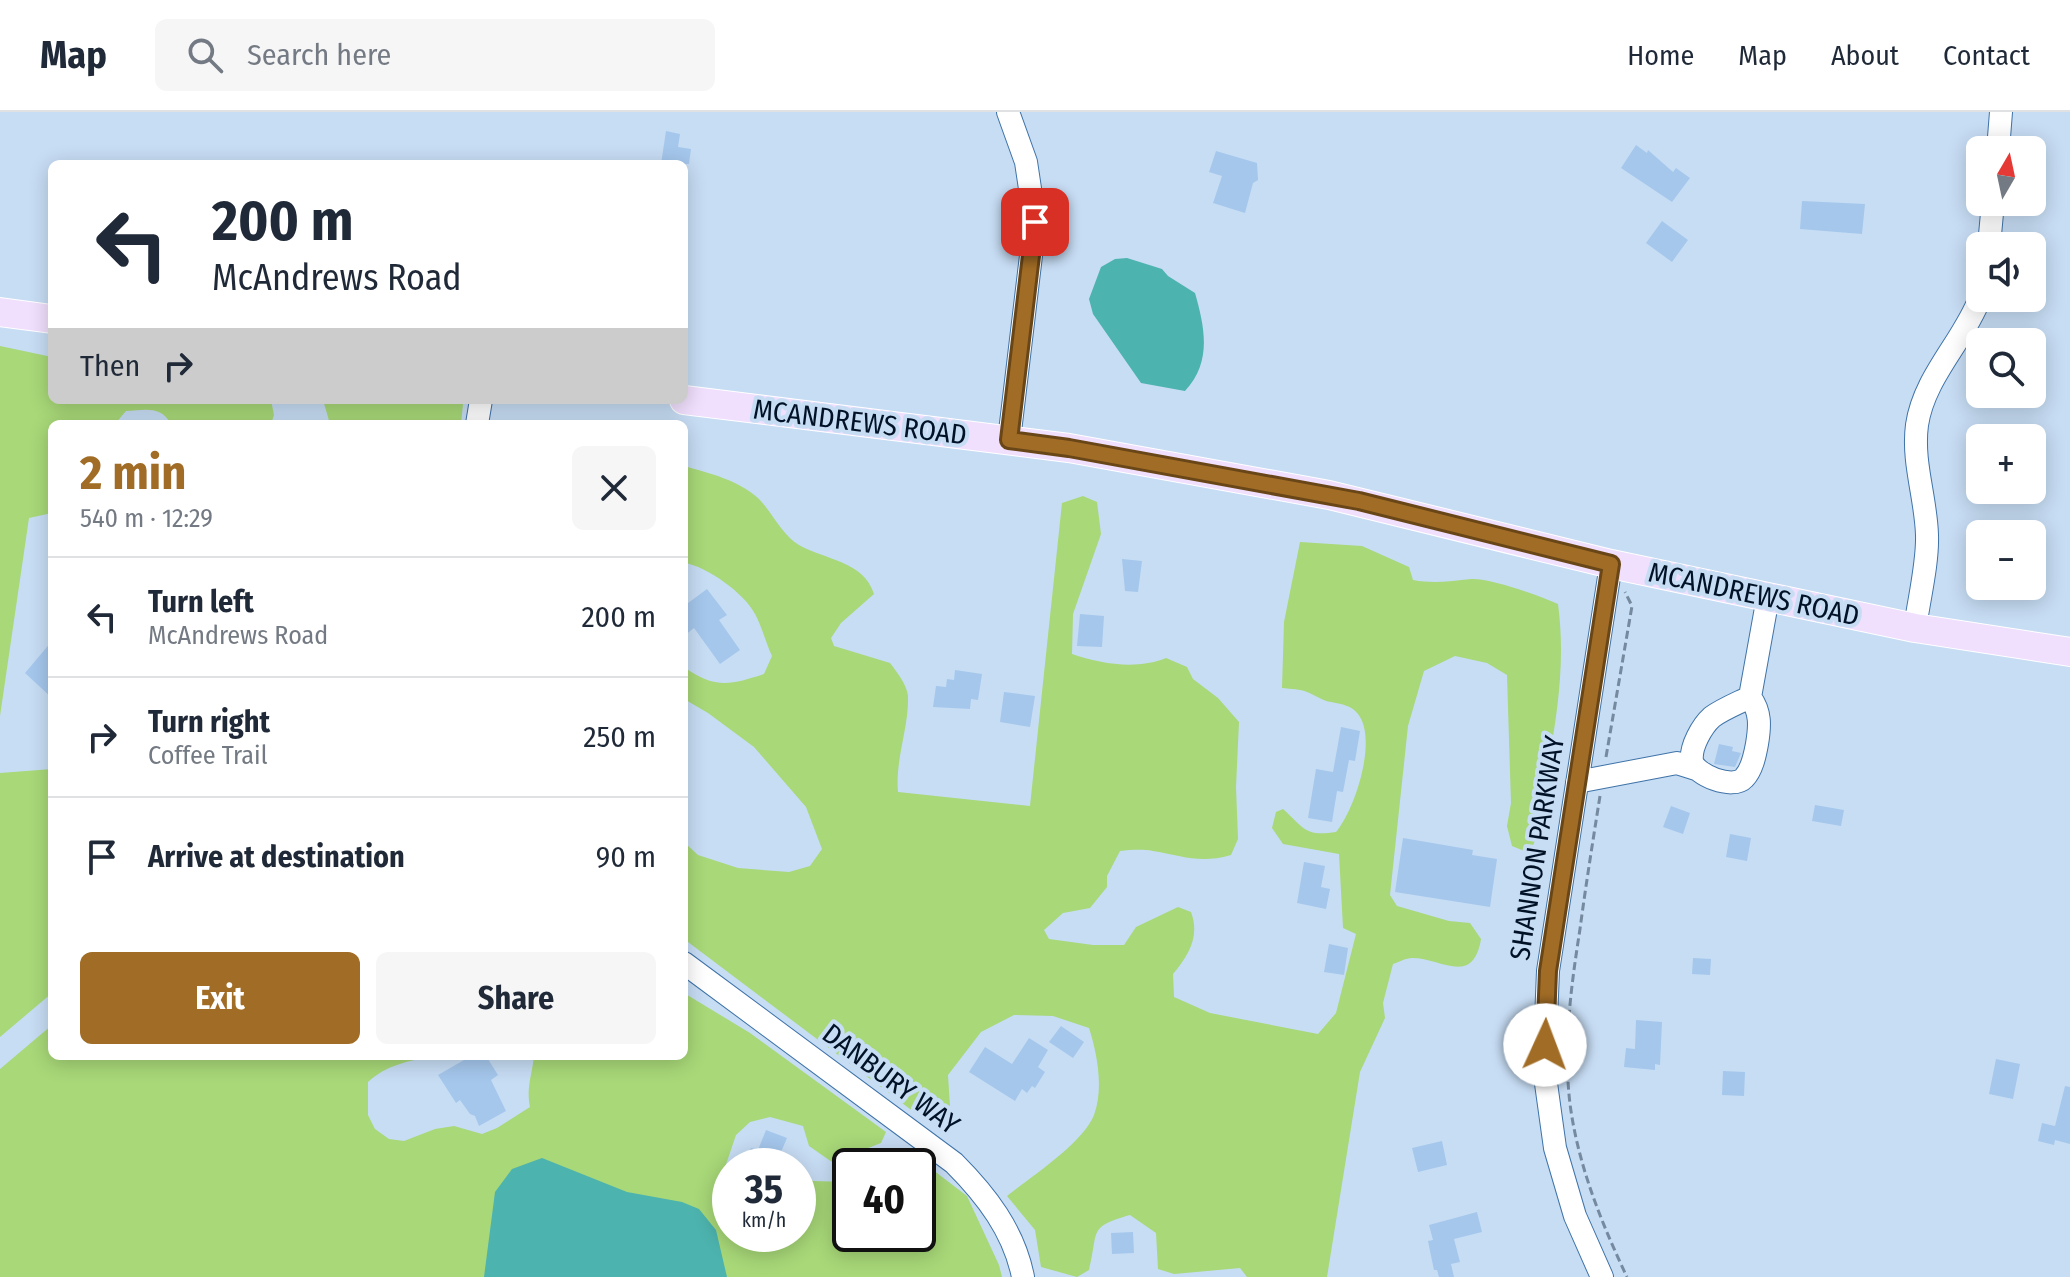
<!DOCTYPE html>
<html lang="en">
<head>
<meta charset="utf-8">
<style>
  :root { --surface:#fff; --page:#f6f6f7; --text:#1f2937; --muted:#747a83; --line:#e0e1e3; --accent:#a16c25 }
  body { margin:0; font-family:"Fira Sans Condensed",sans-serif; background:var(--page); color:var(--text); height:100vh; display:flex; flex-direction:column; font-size:30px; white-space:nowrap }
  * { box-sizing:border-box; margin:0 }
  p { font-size:26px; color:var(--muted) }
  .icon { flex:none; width:44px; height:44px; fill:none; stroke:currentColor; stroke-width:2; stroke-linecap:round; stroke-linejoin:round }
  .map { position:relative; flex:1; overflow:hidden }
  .sheet { position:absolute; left:48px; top:308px; width:640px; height:640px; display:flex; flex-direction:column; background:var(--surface); border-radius:12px; box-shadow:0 4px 20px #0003 }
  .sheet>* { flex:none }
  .top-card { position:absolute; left:48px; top:48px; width:640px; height:244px; border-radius:12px; box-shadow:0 4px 20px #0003; background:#fff; color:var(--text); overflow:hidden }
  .needle { width:52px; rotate:9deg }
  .fabs { position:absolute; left:1966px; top:24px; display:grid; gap:16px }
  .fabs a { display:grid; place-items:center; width:80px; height:80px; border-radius:12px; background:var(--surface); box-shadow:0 4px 20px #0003; font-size:40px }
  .speed { position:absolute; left:712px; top:1036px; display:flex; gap:16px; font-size:40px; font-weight:700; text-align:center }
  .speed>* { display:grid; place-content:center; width:104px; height:104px; border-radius:50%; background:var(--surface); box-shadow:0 4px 20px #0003; line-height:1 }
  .speed small { font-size:20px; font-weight:400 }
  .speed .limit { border:4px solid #111; border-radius:12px; background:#fff; color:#111 }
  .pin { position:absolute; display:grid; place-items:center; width:68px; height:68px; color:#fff; margin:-34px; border-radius:16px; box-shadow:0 4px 12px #0006 }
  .me { position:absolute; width:88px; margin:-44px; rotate:2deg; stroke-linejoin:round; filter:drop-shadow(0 0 6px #0008) }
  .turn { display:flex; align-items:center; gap:28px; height:168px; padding:0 32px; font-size:36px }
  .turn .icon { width:104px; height:104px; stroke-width:2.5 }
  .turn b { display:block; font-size:56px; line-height:68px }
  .then { display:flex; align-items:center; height:76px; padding:0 32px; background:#0003; gap:16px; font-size:30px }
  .round { display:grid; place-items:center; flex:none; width:84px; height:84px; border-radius:12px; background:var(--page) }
  .headline { display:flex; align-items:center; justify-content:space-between; height:136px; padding:0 32px }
  h1 { font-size:48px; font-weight:700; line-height:60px; color:var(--accent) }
  .action { display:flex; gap:16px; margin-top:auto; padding:16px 32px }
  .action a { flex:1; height:92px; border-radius:12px; background:var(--accent); color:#fff; font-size:32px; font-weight:700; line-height:92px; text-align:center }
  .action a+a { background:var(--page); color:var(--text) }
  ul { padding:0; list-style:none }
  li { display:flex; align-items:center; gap:24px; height:120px; padding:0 32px; border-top:2px solid var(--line) }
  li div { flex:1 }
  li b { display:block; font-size:30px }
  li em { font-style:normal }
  header { display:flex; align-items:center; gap:48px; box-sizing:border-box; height:112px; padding:0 40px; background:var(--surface); border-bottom:2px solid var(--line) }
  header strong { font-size:38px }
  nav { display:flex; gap:44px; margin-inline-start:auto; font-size:28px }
  .search { width:560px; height:72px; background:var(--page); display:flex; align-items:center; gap:20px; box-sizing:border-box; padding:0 28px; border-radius:12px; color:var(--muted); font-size:30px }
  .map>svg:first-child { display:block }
</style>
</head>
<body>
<header>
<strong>Map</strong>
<div class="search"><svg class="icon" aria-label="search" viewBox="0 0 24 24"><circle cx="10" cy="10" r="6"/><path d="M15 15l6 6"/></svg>Search here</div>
<nav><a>Home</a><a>Map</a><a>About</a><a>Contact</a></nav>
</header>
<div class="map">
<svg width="2070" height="1165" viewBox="0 0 2070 1165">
  <rect width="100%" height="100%" fill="#c7ddf4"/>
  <path fill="#a8d878" d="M0 234 52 245V288H271L274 303 271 312H171C161 293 144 298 126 299L115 312H52V401L29 406 0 604Z
    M323 288H447L463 292 461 312H330Z
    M684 354C709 361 738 368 758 386 772 400 782 423 799 433 825 448 864 449 874 482L841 511 831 526 834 534 890 551C897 560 907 573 908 584 909 616 895 647 898 680L1030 694 1062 391 1083 384 1097 390 1101 422 1073 502 1072 542C1101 552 1137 558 1166 546L1187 555 1193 567 1218 586 1239 610 1236 675 1238 727 1231 743C1199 752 1184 744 1153 739 1142 737 1130 738 1120 739L1107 764V775L1090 796 1063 801 1044 818 1049 827 1093 833H1124L1136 815 1178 795 1191 800C1200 824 1189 843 1173 862L1174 885 1210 901 1318 922 1336 901 1356 822 1343 816 1339 742 1283 732 1272 716 1276 700 1283 697C1304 716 1305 725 1336 720 1355 698 1378 627 1358 602 1351 593 1341 592 1331 590 1323 589 1315 583 1307 580 1300 577 1291 577 1282 576L1284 510 1300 430 1362 434 1409 455 1413 468C1434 472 1451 469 1471 467 1491 466 1540 484 1558 492 1567 558 1554 624 1541 688 1537 709 1541 722 1529 741L1512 734 1507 714 1511 691 1507 563 1487 551 1455 544 1424 559 1408 614 1390 783 1397 794 1449 809 1470 811 1481 827C1473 875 1441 846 1412 846 1406 846 1399 850 1393 852L1383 891 1385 906 1360 960 1327 1165H1247L1240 1156 1174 1162 1158 1157 1156 1121 1130 1103C1087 1115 1099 1119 1089 1158L1077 1165 1041 1155 1035 1118 1007 1084C1031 1065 1083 1031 1094 1003 1104 976 1097 941 1089 916L1053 904 1014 903 981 920 948 963 951 1011 943 1015 914 1000 684 827V730L698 743 738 756 789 760 810 754 822 737 806 695 754 635 708 601 684 587V555C714 577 731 573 764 562L772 544C766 531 762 515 755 502 745 482 707 454 684 451Z
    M52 657V881L0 925V661Z
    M684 881 750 921 886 1020 881 1031 832 1050 809 1034 803 1014 770 1005 750 1010 736 1023 719 1073 720 1089 730 1100V1122H798V1064L804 1062 813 1069 850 1070V1122H918V1054H909L920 1048 967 1084 999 1153 1002 1165H0V957L52 913V944H435C411 948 386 953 368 970V1003L375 1017 389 1027 404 1029 435 1017 454 1014 482 1022 497 1016 530 995C526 976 532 963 534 944H684Z"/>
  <path fill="#4db3ae" d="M1127 146 1162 157 1168 164 1195 181C1205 216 1212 250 1185 279L1141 271 1093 202 1089 187 1101 155 1115 147Z
    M542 1046 627 1080 682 1090 699 1097 716 1118 727 1165H484L495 1080 512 1057Z"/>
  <path fill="#a5c7ec" d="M666 19 680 22 678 35 691 37 689 52H661Z
    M1636 33 1647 41 1648 38 1673 60 1676 56 1690 66 1672 90 1621 56Z
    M1216 39 1257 51 1258 68 1253 71 1245 101 1213 91 1222 64 1209 60Z
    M1802 89 1865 92 1862 122 1800 117Z
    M1662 109 1688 128 1672 150 1646 131Z
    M1122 447 1142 449 1138 480 1125 479Z
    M707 477 727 503 719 508 740 538 720 552 694 516 684 524V494Z
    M1080 502 1104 504 1102 535 1077 534Z
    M52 529V586L25 561Z
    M955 558 982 562 978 588 971 587 970 597 933 595 936 574 946 575 947 567 954 568Z
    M1004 580 1035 584 1030 615 1000 610Z
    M1341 615 1360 619 1355 649 1349 648 1343 680 1337 679 1332 710 1308 706 1316 657 1333 660Z
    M1719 632 1733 635 1732 639 1741 641 1735 655 1714 652Z
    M1815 693 1844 698 1841 714 1812 709Z
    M1671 694 1690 701 1683 722 1663 715Z
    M1730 722 1751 726 1747 749 1726 745Z
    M1403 726 1473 738 1472 743 1497 747 1490 795 1395 780Z
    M1304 750 1325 754 1321 775 1330 777 1326 797 1297 791Z
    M1329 832 1348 836 1344 863 1324 860Z
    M1693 846 1711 847 1710 863 1692 862Z
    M1636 908 1662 910 1660 953 1655 952V958L1624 955 1626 936 1635 937Z
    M1061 914 1084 930 1073 946 1049 930Z
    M1029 926 1048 938 1038 955 1045 960 1035 976 1032 974 1027 981 1022 977 1015 989 969 960 985 935 1012 952Z
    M471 944H486L498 963 491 968 506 999 479 1014 475 1004 470 1002 460 988 456 991 438 963Z
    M1996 947 2020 952 2013 987 1989 982Z
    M1723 959 1745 960 1744 984 1722 983Z
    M2065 974 2070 975V1032L2055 1028 2054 1033 2038 1029 2042 1011 2055 1014Z
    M766 1018 787 1026 775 1054H744L751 1036 758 1038Z
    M1442 1029 1447 1053 1418 1060 1412 1036Z
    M1477 1100 1482 1120 1454 1127 1460 1150 1451 1152 1454 1165H1439L1437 1158H1434L1430 1139 1428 1129 1433 1128 1429 1113Z
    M1133 1120 1134 1141 1112 1142 1111 1121Z"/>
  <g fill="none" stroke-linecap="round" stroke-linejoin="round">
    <defs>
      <path id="minor" d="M1008 0 1026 50 1035 110 1009 328
        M1998 38 2001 0
        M1989 134 1993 90
        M477 312 481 288
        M1915 516C1919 487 1928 451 1927 423 1926 386 1912 350 1917 313 1924 265 1963 230 1980 186
        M1750 585C1761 600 1760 614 1757 632 1755 643 1752 658 1744 666 1733 678 1695 663 1692 649 1690 635 1702 614 1712 605 1723 597 1738 591 1750 585L1768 485
        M1577 670 1677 651 1696 657
        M684 851 954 1051C986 1083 1014 1119 1023 1165
        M1602 1165 1575 1104 1555 1036 1544 957 1548 859 1611 452"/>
      <path id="major" d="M0 200 52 207
        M684 288 1069 336 1329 383 1611 452 1915 516 2070 540"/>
    </defs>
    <use href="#minor" stroke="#3f73a8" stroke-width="24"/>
    <use href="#major" stroke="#fff" stroke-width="30"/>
    <path stroke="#75899f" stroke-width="3" stroke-dasharray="8 4" stroke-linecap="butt" d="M1606 645 1632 494 1625 480
      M1600 684C1593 728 1586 772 1580 817 1571 875 1563 933 1570 992 1578 1053 1601 1110 1627 1165"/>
    <use href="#minor" stroke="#fff" stroke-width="22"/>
    <use href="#major" stroke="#f0dffd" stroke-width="28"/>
  </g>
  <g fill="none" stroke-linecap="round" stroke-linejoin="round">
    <defs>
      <path id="route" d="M1035 110 1009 328 1069 336 1359 389 1611 452 1548 859 1545 933"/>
    </defs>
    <use href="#route" stroke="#694618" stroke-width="20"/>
    <use href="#route" stroke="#a16c25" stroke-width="14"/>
  </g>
  <g text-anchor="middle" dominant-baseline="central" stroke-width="8" stroke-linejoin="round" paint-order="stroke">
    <g font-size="28" fill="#011227" stroke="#c7ddf4">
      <text transform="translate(860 310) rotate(7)">MCANDREWS ROAD</text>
      <text transform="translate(1754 482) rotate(12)">MCANDREWS ROAD</text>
      <text transform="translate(1537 736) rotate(-81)">SHANNON PARKWAY</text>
      <text transform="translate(891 967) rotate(37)">DANBURY WAY</text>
    </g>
  </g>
</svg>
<div class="fabs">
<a><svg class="needle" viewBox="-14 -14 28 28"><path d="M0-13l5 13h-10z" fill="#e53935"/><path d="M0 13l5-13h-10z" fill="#747a83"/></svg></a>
<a><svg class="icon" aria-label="sound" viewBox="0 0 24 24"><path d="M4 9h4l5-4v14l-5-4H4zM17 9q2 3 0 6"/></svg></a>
<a><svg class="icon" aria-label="search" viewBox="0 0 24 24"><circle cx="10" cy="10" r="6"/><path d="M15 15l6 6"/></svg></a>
<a>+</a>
<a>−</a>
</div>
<div class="speed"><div>35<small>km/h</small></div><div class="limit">40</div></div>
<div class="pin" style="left:1035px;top:110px;background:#d93025"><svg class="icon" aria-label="arrive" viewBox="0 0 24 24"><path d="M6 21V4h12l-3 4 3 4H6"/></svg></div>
<svg class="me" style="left:1545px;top:933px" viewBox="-20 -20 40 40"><circle r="19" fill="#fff"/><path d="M0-13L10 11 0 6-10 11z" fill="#a16c25"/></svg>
<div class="top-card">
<div class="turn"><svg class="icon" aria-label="left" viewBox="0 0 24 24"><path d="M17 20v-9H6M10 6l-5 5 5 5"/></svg><div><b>200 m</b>McAndrews Road</div></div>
<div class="then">Then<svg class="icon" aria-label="right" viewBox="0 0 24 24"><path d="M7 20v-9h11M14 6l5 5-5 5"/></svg></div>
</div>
<section class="sheet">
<div class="headline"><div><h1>2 min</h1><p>540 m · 12:29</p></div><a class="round"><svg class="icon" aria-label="close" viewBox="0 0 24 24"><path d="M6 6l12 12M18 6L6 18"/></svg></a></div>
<ul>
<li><svg class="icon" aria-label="left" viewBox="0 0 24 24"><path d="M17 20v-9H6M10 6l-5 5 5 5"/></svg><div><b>Turn left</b><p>McAndrews Road</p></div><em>200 m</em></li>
<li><svg class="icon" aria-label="right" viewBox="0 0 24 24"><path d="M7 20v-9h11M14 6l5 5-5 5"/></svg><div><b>Turn right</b><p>Coffee Trail</p></div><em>250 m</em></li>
<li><svg class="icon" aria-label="arrive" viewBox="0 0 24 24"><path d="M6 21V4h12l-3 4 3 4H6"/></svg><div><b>Arrive at destination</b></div><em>90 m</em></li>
</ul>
<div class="action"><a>Exit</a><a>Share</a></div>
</section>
</div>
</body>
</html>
